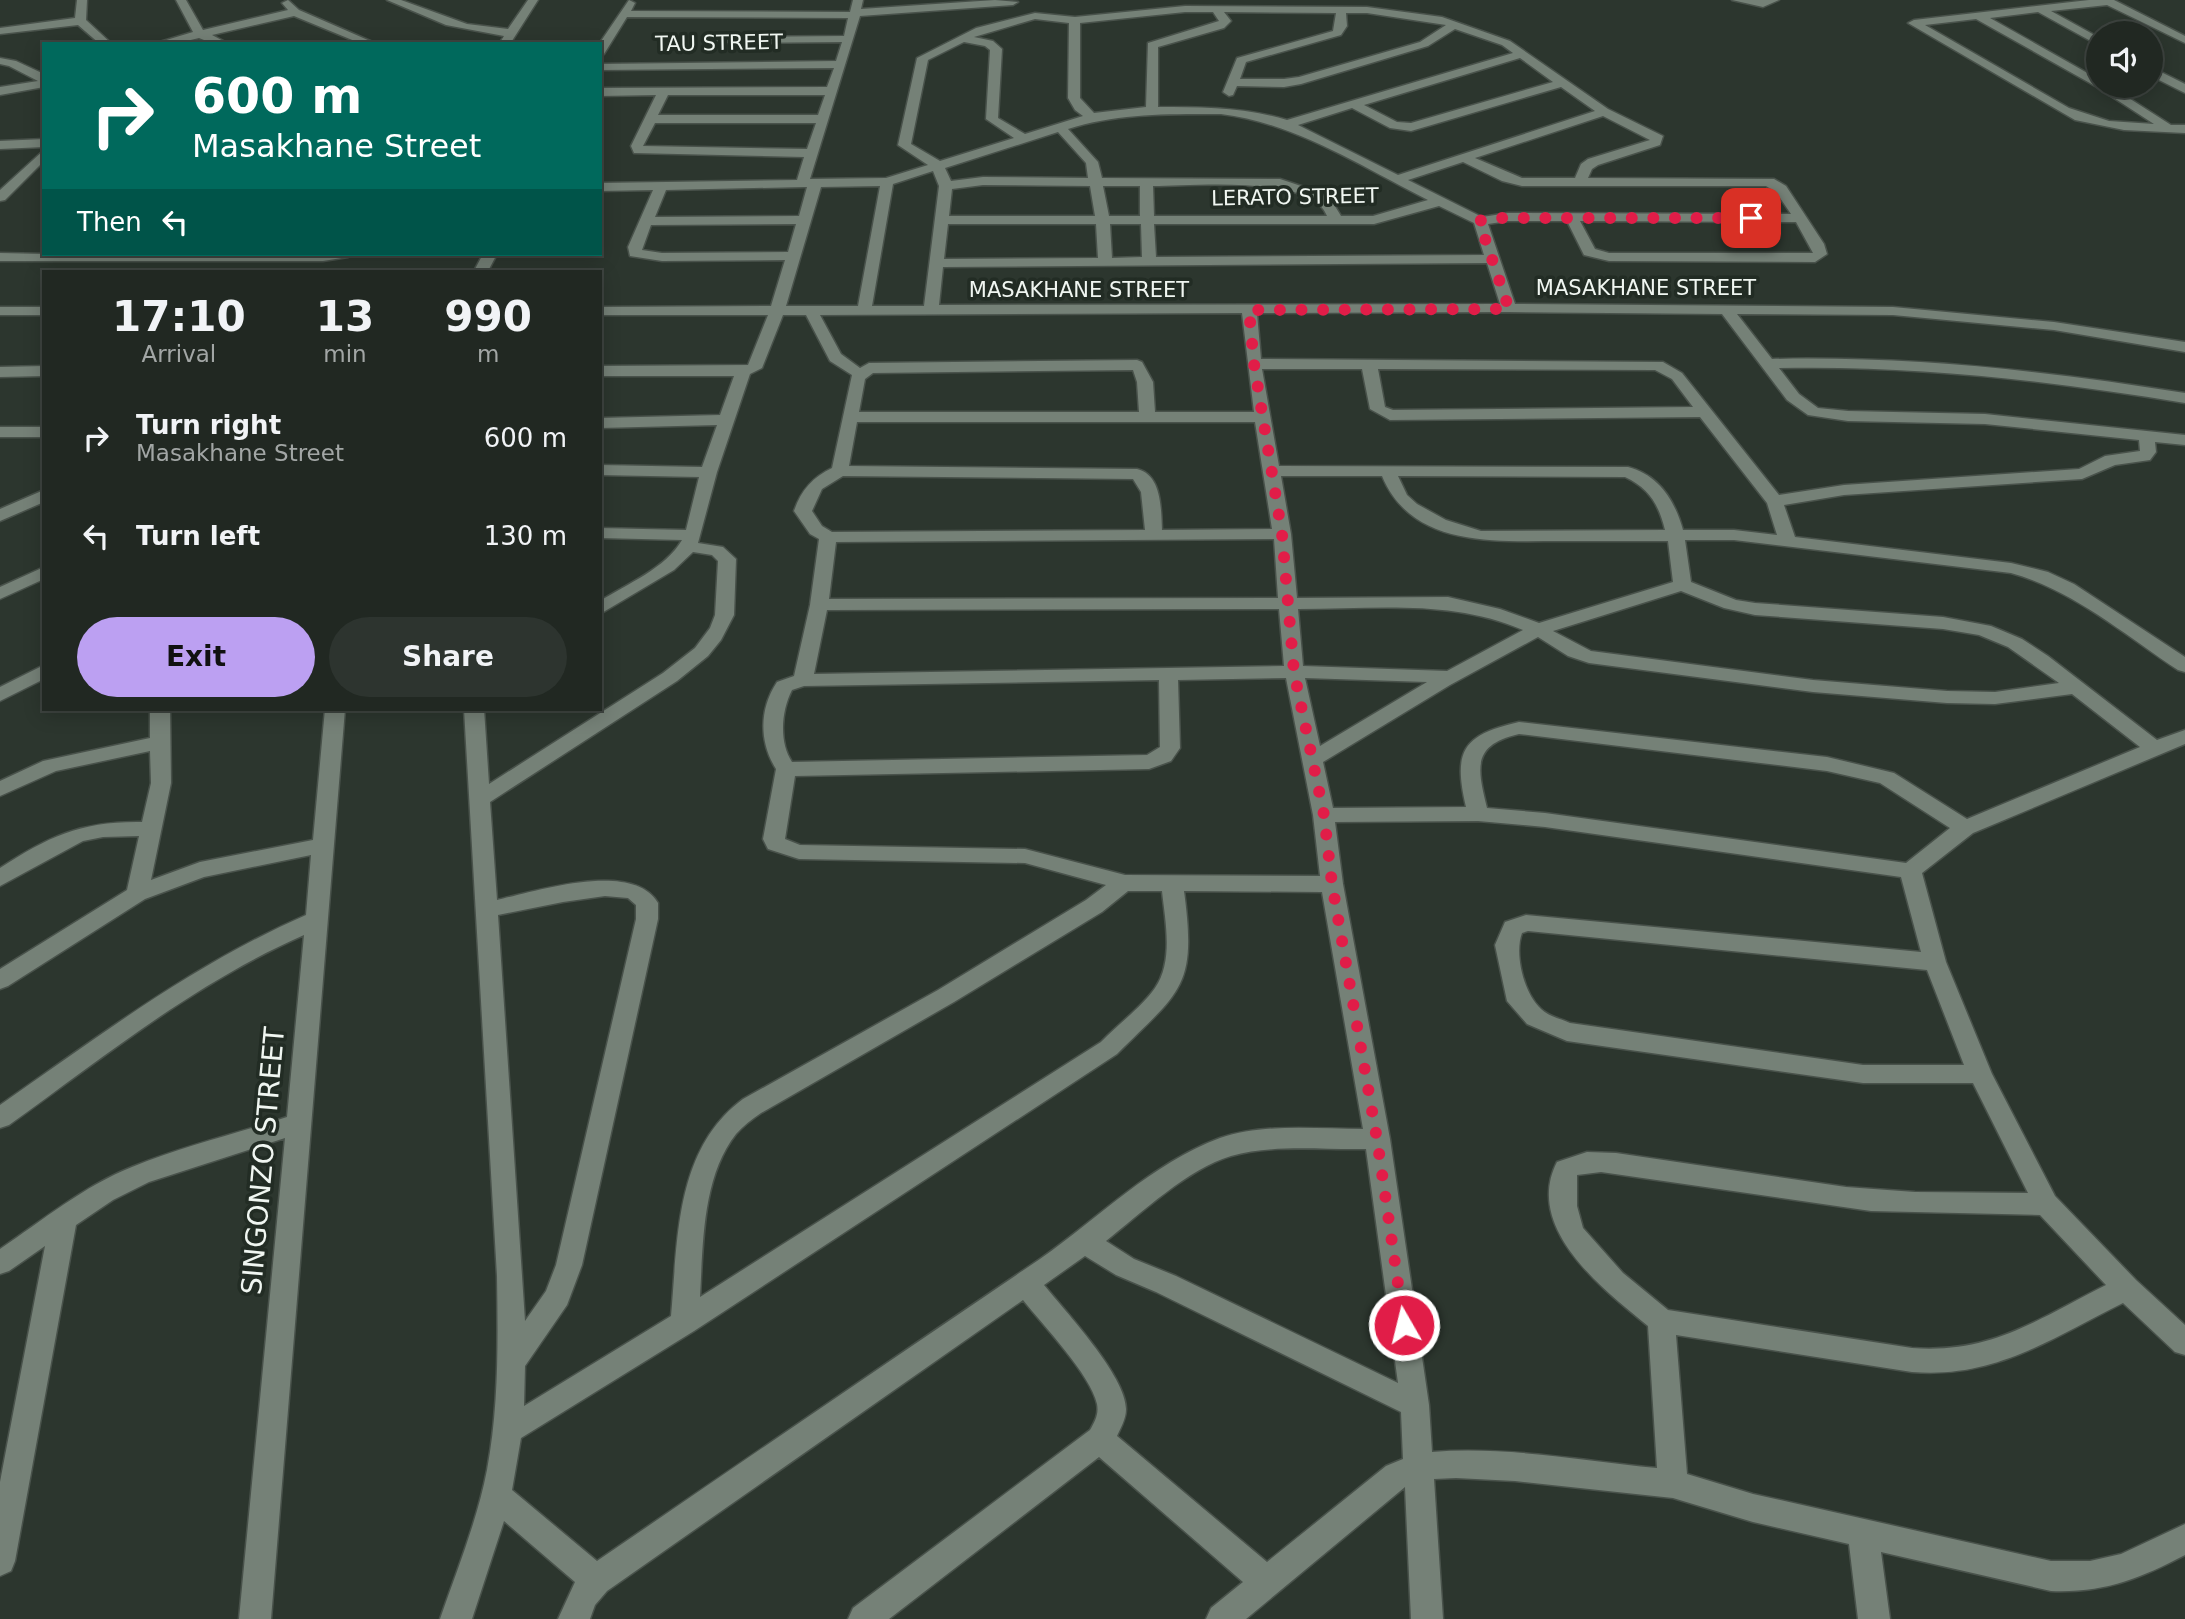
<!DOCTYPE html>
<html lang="en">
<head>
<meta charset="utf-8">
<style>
  :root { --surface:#212822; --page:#2d342f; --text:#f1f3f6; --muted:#a2a6a5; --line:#3e4440; --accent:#bca0f2 }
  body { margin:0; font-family:"DejaVu Sans",sans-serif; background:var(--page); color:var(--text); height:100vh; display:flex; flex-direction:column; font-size:26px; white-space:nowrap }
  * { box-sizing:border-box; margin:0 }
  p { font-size:23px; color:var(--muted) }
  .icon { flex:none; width:38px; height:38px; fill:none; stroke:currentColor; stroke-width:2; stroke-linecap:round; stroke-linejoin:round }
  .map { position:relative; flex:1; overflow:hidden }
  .panel { position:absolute; left:42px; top:270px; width:560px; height:441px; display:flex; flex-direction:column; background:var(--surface); border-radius:0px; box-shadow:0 4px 18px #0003,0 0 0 2px var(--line) }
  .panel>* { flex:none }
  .top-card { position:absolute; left:42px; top:42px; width:560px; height:214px; border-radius:0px; box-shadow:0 4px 18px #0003,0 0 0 2px var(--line); background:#00695c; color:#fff; overflow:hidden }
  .fabs { position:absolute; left:2086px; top:21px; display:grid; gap:14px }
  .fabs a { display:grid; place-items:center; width:77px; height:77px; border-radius:50%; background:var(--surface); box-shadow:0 4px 18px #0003,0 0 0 2px var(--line); font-size:35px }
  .pin { position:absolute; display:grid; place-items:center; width:60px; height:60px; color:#fff; margin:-30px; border-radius:14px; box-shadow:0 4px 10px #0006 }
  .me { position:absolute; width:77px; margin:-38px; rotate:352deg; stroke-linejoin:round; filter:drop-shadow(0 0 5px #0008) }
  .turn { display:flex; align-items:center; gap:24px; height:147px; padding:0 35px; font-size:32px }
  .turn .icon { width:91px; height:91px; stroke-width:2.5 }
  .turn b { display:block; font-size:49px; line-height:60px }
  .then { display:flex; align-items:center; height:66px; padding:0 35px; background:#0003; gap:14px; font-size:26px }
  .eta { display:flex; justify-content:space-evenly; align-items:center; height:119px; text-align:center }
  .eta b { font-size:42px; font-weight:700; line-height:49px }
  .action { display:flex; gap:14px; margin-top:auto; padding:14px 35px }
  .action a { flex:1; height:80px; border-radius:42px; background:var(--accent); color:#111; font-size:28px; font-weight:700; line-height:80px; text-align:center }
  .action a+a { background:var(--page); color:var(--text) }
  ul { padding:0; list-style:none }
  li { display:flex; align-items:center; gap:21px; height:98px; padding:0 35px }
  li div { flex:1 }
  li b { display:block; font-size:26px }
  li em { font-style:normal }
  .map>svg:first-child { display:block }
</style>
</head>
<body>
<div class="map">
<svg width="2185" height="1619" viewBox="0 0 2185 1619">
  <rect width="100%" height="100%" fill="#2c362e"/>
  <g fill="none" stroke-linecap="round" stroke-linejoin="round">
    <defs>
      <path id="minor" d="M77 0H87L86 20 112 44H100L78 25 0 34V28L75 18Z
        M176 0H186L203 30 288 10 282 3 288 0 299 10 377 44H362L294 16 212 35 229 44H214L199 38 174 44H153L193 32Z
        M387 0H401L467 24 508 29 528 0H538L510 44H499L504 36 446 25Z
        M853 0H863L861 9 995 0 1018 2 1013 5 860 16 810 179 886 178 928 165 898 145 917 58 976 28 1035 13 1075 17 1185 6 1367 7 1442 17 1510 41 1608 109 1663 136 1660 145 1598 165 1592 169 1588 178 1774 179 1786 186 1824 244 1827 254 1815 262 1609 261 1584 255 1567 221H1508L1488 224 1515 304 1893 307 2054 322 2185 342V352L2054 330 1893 315 1737 314 1772 359C1911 356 2048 371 2185 393V403C2050 381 1916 365 1779 368L1799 394 1818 408 1848 411 1985 414 2185 435V445L2155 442 2156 452 2150 460 2115 465 2082 479 1844 495 1784 505 1795 537 2011 563 2048 572 2074 584 2185 657V672L2178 670C2125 635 2073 590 2011 573L1734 540H1685L1691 582 1736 600 1755 603 1943 617 1991 626 2022 639 2048 656 2157 740 2185 730V744L1973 833 1922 873 1946 962 1992 1074 2055 1196 2136 1280 2185 1325V1355L2175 1352 2123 1303C2052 1338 1995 1379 1912 1372L1676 1335 1687 1474 1753 1494 2051 1561H2090L2121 1554 2185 1524V1555C2139 1579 2104 1593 2051 1591L1881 1552 1890 1619H1858L1849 1544 1753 1522 1673 1498 1515 1481 1456 1478 1434 1479 1443 1619H1411L1405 1487 1246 1619H1206L1211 1608 1243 1582 1099 1457 889 1619H848L853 1608 1090 1430C1095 1421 1099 1414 1097 1404 1091 1375 1042 1324 1023 1300L607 1591 595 1605 590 1619H558L575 1582 504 1521 472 1619H440C457 1570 477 1521 487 1470 499 1406 498 1341 497 1276L464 709H484L489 784 663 673 695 648 710 628 715 615 718 561 712 555 693 552 674 570 600 614V601C627 584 666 568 682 540L600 538V528L686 530 699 477 600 475V465L702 467 717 425 600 428V418L720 415 734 376H600V366L748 365 768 315H600V307L771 306 785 260 662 261 630 256 628 247 653 190 600 191V183L797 180 804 157 634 153 631 146 656 95 600 96V88L827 87 834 68 600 70V64L836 61 842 42 724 43 718 40 724 37 844 36 848 18 627 17 604 54 600 55 599 44 629 0 635 3 631 11 850 12ZM1185 12H1213L1219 21 1148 43 1146 107 1094 113 1080 98V23ZM1224 12 1336 13 1333 31 1237 58 1223 92 1229 96 1233 95 1237 86 1284 87 1301 84 1428 46 1455 29 1502 45 1513 53 1287 120C1243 107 1203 107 1158 107V47L1224 28 1231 21ZM1346 13H1367L1446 25 1420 42 1299 77 1284 79H1240L1246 62 1341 35 1347 26ZM1035 19 1069 23 1068 98 1075 110 1083 116 1025 134 998 118 1002 49 993 41 974 37ZM964 42 985 46 990 50 986 119 1014 138 940 161 911 144 928 60ZM1520 58 1553 82 1411 123 1397 122 1364 105ZM1561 87 1595 111 1398 175 1298 125 1352 108 1390 128 1411 131ZM668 95H825L818 115H658ZM1221 114C1296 123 1362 167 1428 200L1373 216H1341L1333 203 1319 192 1280 179 1102 178 1098 162 1068 129C1118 113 1169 114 1221 114ZM1603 116 1650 140 1588 159 1581 164 1575 178H1522L1475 158ZM655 123H816L807 149 643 146ZM1058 132 1086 163 1088 178 983 177 951 181 945 168ZM1463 162 1502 181 1522 186H1766L1776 192 1791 214 1508 213 1482 217 1408 180ZM933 171 939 186 924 306H872L893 184ZM983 185 1090 186 1095 216H949L952 189ZM880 186 858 306H786L821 187ZM1103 186H1140V216H1109ZM1153 186C1191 186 1312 174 1327 216H1154ZM804 187H807L799 216 655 217 666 190ZM1439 206 1474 223 1484 255 1156 257 1154 224H1374ZM1580 221 1796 222 1813 253H1609L1595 249ZM796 224 788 252 662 253 642 250 651 225ZM948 224H1096L1098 258 944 259ZM1110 224H1141L1142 257 1112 258ZM1487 263 1500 304 939 305 943 267ZM1509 312 1722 314 1787 400 1808 415 1848 421 1985 424 2139 440 2140 451 2105 456 2079 469 1844 485 1779 495 1682 373 1663 362 1261 359 1257 313ZM1242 313 1254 412H1155L1153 382 1142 362 1137 360 869 363 860 368 841 354 820 315ZM783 315H806L830 361 852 375 832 468C813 477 801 490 794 511L810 534 819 539 810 605 794 676 777 682C759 709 759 742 776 769L763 839 768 849 799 859 1025 863 1106 885 1086 900 938 990 743 1099C675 1149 678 1239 671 1316L524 1406 525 1366 567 1305 582 1265 658 919V903C633 860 537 891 497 900L490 802 677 681 708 656 721 640 734 615 736 559 723 547 698 543 717 472 750 374 762 368ZM1262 369H1362L1370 409 1390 420 1700 417 1767 503 1777 535 1734 530H1683C1675 501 1659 475 1628 467L1279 466ZM1378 369 1655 370 1672 379 1693 407 1393 410 1385 407ZM1133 370 1137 382 1139 412H859L865 379 873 373ZM857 422H1255L1272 529 1162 530C1161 509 1162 475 1137 469L849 466ZM843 476 1133 479 1141 492 1145 530 832 532 822 526 812 511 822 489ZM1281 476H1382C1412 548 1495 541 1560 541 1596 541 1632 541 1668 541L1673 582 1539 623 1500 609 1448 597 1297 598 1291 534ZM1398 476 1625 477C1649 488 1659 505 1665 530L1481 531 1446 520 1417 504 1407 495ZM1274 539 1278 598 829 599 836 542ZM1681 591 1724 608 1755 615 1943 629 1979 635 2008 647 2059 683 1995 692 1947 691 1813 680 1591 651 1553 631ZM1279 609 1284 666 814 674 827 610ZM1298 609C1373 609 1452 599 1523 630L1447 671 1303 666ZM1538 637 1568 656 1589 663 1813 692 1947 703 1995 704 2072 694 2140 747 1967 819 1894 773 1827 757 1519 722C1462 735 1453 751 1466 807L1333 808 1323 762 1450 685ZM1286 678 1313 815 1320 876 1125 875 1025 849 800 845 785 839 795 776 1149 769 1171 761 1180 748 1178 680ZM1305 678 1427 682 1320 746ZM1159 680 1160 747 1147 755 792 762C779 743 781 711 792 690L804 686ZM1519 734 1827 771 1880 783 1950 828 1906 863 1545 813 1487 808C1477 767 1472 745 1519 734ZM1478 821 1545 827 1901 877 1921 952 1526 915 1505 922 1495 945 1507 1001 1527 1024 1567 1041 1863 1083H1973L2028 1193 1915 1192 1846 1187 1616 1153 1587 1152 1557 1162C1523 1228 1604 1290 1648 1326L1657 1468C1583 1461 1507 1446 1432 1452L1429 1405 1390 1139 1343 884 1335 822ZM1128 891H1162C1165 920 1174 961 1155 988 1141 1008 1118 1024 1101 1042L700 1297C703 1245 702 1177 736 1134 743 1126 752 1119 761 1113L954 1002 1102 912ZM1184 891 1322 892 1363 1129C1317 1129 1264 1123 1220 1138 1152 1163 1099 1218 1040 1259 892 1359 745 1460 597 1561L512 1490 521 1438 694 1331 1117 1054C1181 990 1197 988 1184 891ZM605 896 628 898 636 905V919L556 1265 546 1291 525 1321 498 915 563 902ZM1528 931 1927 970 1964 1065H1863L1570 1023C1561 1019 1548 1016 1541 1009 1524 994 1514 954 1522 933ZM1366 1149 1398 1383 1176 1276 1134 1259 1106 1241C1140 1214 1189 1168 1231 1156 1273 1144 1322 1150 1366 1149ZM1601 1172 1871 1211 2040 1215 2106 1285C2038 1319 1991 1354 1912 1348L1668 1310 1623 1273 1583 1228 1577 1206V1175ZM1085 1256 1116 1275 1156 1292 1401 1412 1403 1459 1386 1466 1267 1562 1117 1436C1121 1427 1126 1419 1126 1409 1126 1376 1065 1311 1044 1285Z
        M1732 0H1779L1763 7Z
        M2089 0H2114L2185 36V43L2107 5 2051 11 2098 37V45L2038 12 1990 18 2098 79V86H2110L2171 125H2185V133L2124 130 2075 120 1908 23 1914 20ZM1976 19 2097 87 2154 124 2109 121 2069 108 1925 25Z
        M0 58 16 61 44 74V87L0 95V87L38 81 9 66 0 64Z
        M2151 67 2185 84V93L2151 76Z
        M44 139V147L0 149V141Z
        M44 150V161L5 200 0 201V190Z
        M0 253 44 254H350L348 257 323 261H0Z
        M483 254H497L488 271H474Z
        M0 307H44V315H0Z
        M44 366V376L0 377V367Z
        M0 427H44V437H0Z
        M44 490V502L0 521V509Z
        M44 567V579L0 599V587Z
        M44 665V679L0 701V687Z
        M150 709H170L171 783 151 880 200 862 313 840 325 709H345L271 1619H239L285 1138 149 1182 113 1200 76 1225 15 1561 11 1571 0 1576V1482L45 1246 9 1271 0 1274V1249C43 1220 84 1186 132 1167 182 1146 236 1134 287 1117L304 935C196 982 104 1057 9 1125L0 1128V1105C99 1036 194 964 306 915L311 855 204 877 145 899 8 986 0 989V969L127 890 139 836 103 837 83 841 0 886V868C49 836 82 821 142 822L151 783 150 751 56 771 0 796V781L43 761 150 738Z"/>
    </defs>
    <use href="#minor" stroke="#49524b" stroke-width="3"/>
    <use href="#minor" fill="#758177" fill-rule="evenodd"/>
  </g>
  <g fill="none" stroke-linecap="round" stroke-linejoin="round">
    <path stroke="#e11d48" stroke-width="12" stroke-dasharray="0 21.6" d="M1404 1325 1377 1139 1332 884 1324 815 1294 672 1282 534 1254 364 1249 310 1509 309 1479 221 1492 218H1751"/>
  </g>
  <g text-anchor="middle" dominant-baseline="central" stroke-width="7" stroke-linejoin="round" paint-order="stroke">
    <g font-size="21" fill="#f0f6f1" stroke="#222c24">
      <text transform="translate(719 43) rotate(-1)">TAU STREET</text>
      <text transform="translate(1295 197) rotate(-1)">LERATO STREET</text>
      <text x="1646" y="288">MASAKHANE STREET</text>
      <text x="1079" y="290">MASAKHANE STREET</text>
    </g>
    <g font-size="28" fill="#f0f6f1" stroke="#222c24">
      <text transform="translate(263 1161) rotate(-85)">SINGONZO STREET</text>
    </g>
  </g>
</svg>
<div class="fabs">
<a><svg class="icon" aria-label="sound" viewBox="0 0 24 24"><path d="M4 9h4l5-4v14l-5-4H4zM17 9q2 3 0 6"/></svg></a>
</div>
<div class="pin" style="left:1751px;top:218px;background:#d93025"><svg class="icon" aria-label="arrive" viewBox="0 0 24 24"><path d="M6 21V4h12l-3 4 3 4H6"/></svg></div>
<svg class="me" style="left:1404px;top:1325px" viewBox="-20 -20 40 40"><circle r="17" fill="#e11d48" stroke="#fff" stroke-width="3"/><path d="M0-11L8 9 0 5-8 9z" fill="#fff"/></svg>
<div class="top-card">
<div class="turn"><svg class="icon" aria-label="right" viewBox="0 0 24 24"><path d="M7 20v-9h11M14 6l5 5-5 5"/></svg><div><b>600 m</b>Masakhane Street</div></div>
<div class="then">Then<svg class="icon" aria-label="left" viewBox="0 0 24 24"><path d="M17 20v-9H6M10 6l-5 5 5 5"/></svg></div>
</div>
<section class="panel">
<div class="eta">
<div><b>17:10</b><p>Arrival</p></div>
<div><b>13</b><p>min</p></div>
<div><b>990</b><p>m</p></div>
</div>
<ul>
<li><svg class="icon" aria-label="right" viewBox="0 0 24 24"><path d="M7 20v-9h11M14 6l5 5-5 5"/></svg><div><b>Turn right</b><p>Masakhane Street</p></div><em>600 m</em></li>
<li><svg class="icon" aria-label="left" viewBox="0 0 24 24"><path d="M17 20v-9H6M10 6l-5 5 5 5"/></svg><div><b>Turn left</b></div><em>130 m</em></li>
</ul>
<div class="action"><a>Exit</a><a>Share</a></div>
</section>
</div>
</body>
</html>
